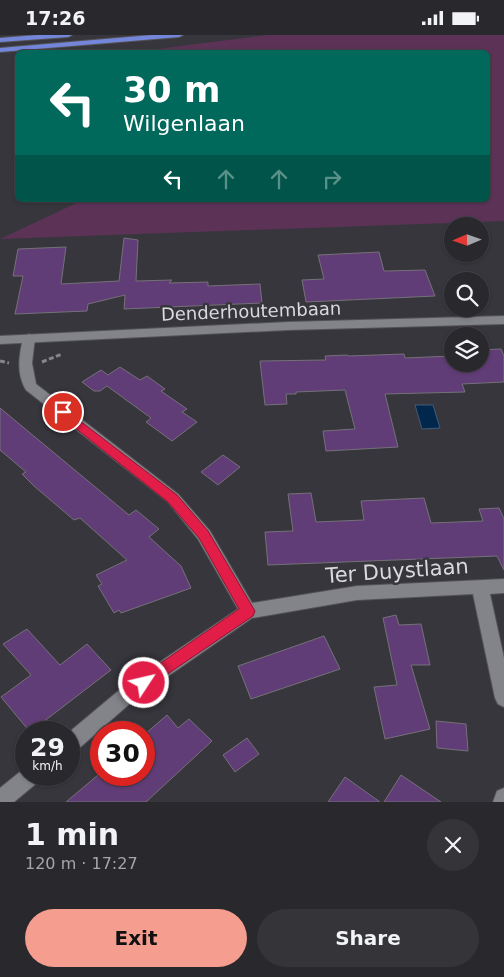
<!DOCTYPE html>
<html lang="en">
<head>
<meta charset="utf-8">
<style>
  :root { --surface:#29282d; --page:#353439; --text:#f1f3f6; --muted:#a5a6aa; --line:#454449; --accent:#f59d8e }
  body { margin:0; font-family:"DejaVu Sans",sans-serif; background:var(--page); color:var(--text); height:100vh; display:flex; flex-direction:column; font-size:19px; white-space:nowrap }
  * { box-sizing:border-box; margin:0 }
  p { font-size:16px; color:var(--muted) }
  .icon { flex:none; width:28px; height:28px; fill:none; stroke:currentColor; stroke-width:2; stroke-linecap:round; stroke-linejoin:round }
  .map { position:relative; height:767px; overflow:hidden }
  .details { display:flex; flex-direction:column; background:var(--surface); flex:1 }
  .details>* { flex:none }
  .top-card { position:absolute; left:15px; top:15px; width:475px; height:152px; border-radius:8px; box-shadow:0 1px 4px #0004,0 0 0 1px var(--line); background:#00695c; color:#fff; overflow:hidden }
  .needle { width:32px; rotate:268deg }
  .buttons { position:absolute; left:444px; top:182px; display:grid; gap:10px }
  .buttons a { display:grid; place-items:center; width:45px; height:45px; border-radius:50%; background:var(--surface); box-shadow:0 1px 4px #0004,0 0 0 1px var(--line); font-size:25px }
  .speed { position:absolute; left:15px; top:686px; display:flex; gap:10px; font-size:25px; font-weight:700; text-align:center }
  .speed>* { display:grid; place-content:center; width:65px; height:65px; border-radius:50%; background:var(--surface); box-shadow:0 1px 4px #0004,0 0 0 1px var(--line); line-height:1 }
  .speed small { font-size:12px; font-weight:400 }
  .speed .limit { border:8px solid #d22; background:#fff; color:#111 }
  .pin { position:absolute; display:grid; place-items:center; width:42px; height:42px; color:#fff; margin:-21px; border:2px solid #fff; border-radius:50%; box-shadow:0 1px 5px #0007 }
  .me { position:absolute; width:55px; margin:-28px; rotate:55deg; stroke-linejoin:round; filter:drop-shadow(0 0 4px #0008) }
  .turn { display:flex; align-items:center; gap:18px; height:105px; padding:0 25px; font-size:22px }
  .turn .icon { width:65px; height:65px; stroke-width:2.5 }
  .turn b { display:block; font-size:35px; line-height:42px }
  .lanes { display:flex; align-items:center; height:48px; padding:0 25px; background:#0003; justify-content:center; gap:25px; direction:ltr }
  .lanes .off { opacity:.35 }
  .round { display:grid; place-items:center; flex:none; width:52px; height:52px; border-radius:26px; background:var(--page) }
  .overview { display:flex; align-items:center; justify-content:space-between; height:85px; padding:0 25px }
  h1 { font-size:30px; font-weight:700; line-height:38px }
  .action { display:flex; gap:10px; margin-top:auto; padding:10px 25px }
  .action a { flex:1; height:58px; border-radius:30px; background:var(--accent); color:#111; font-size:20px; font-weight:700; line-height:58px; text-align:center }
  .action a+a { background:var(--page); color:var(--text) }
  .status { display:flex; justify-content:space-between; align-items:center; height:35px; padding:0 25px; background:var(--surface); direction:ltr }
  .status svg { height:14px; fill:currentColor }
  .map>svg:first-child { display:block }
</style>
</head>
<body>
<div class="status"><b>17:26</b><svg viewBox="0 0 49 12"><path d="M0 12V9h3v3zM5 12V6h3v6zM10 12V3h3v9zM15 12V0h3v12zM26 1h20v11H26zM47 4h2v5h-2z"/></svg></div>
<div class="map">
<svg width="504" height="767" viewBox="0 0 504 767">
  <rect width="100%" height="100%" fill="#37363c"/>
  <path fill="#5c3357" d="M267 0H504V186L0 204 83 165H488V18H146L141 16Z"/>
  <path fill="#02274d" stroke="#435c78" d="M415 370H433L440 393 422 394Z"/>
  <path fill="#613d77" stroke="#757178" d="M124 203 138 205 136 246 172 245 169 248 208 247V251L260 249 262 268 124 274 125 260 88 269 87 276 15 279 23 241H13L18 214 66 212 61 249 119 246Z
    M379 217 384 236 425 235 435 261 306 267 302 245 324 244 318 220Z
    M501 314 504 321V347L462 349 465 357 385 359 398 412 326 416 323 396 355 394 345 355 296 357V359H286L287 369 265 370 260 326 326 325 325 321 347 320 348 321 404 319 405 323 451 321 449 316H452V329H480V315Z
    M120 332 140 345 147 341 165 354 161 356 187 374 182 377 197 387 172 406 146 387 151 383 107 351 100 356H94L82 347 101 335 108 340Z
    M0 373 129 480 136 475 159 494 149 502 181 531 191 553 121 578 119 575 114 578 98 551 102 549 96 540 127 525 80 483 74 485 34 451 22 439 26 437 0 415Z
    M223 420 240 432 218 450 201 437Z
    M311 458 316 487 364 485 361 466 424 463 431 488 483 486 479 474 499 473 504 484V535L497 521 268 530 265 497 293 496 288 459Z
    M396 580 399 590 421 589 430 630H411L430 694 385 704 374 652 397 650 383 583Z
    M27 594 60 630 87 609 111 635 30 697 1 662 31 640 3 609Z
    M324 601 340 634 251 664 238 631Z
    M167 680 178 693 189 684 212 706 146 767H66L98 740H144V700Z
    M436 686 466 689 468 716 437 713Z
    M247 703 259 719 235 737 223 720Z
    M401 740 441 767H384Z
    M345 742 380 767H328Z"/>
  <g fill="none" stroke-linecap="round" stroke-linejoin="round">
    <defs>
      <path id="minor" d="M29 299 35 303 32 328 36 349 178 459 210 496 252 568 357 551 504 544V558L490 559 504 623V672L498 669 495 663 473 559 357 565 252 583 135 664 76 716 69 718 68 698 123 652 238 574 198 504 168 467 26 355C16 338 19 321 23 303Z
        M26 732V740H41L38 747 14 767H0V753Z
        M504 753V767H493L497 756Z"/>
      <path id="tertiary" d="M504 281V289L288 295 0 309V301L288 287Z"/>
      <path id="trunk" d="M37 0H72L68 2 0 7V3Z
        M152 0H183L179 2 0 17V13Z"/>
    </defs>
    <use href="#minor" stroke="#535257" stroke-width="2"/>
    <use href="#tertiary" stroke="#535257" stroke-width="2"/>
    <use href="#trunk" stroke="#535257" stroke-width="2"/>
    <path stroke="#86858b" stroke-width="3" stroke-dasharray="5 2.5" stroke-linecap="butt" d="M0 326 9 328
      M42 327 62 319"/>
    <use href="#minor" fill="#83838a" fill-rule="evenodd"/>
    <use href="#tertiary" fill="#83838a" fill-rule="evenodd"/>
    <use href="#trunk" fill="#7486da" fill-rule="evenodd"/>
  </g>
  <path fill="#e11d48" stroke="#92132f" d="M63 373 177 460 208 496 255 576 253 581 144 655 139 653 137 648 139 643 239 574 199 503 168 467 59 380 57 377 59 374Z"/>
  <g text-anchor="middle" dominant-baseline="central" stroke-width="5" stroke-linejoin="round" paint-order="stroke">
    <g font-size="18" fill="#dad9dd" stroke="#37363c">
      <text transform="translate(251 276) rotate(-2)">Denderhoutembaan</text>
    </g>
    <g font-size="21" fill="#dad9dd" stroke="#37363c">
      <text transform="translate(397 536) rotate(-4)">Ter Duystlaan</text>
    </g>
  </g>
</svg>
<div class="buttons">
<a><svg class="needle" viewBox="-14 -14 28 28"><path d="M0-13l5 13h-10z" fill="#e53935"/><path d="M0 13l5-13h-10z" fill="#a5a6aa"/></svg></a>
<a><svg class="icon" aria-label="search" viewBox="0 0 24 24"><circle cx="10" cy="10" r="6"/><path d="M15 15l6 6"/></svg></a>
<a><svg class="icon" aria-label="layers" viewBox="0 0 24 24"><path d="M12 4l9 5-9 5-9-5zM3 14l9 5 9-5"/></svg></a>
</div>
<div class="speed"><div>29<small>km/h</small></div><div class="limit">30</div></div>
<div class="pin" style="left:63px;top:377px;background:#d93025"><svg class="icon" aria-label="arrive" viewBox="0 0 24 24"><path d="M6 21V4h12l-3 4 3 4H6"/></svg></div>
<svg class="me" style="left:144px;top:648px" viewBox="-20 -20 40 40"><circle r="17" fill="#e11d48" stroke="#fff" stroke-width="3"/><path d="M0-11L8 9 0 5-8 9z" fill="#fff"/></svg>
<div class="top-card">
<div class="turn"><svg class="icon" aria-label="left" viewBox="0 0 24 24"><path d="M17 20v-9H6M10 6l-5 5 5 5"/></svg><div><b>30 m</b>Wilgenlaan</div></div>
<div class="lanes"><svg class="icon" aria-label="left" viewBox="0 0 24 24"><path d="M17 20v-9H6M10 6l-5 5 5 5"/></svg><svg class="icon off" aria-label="ahead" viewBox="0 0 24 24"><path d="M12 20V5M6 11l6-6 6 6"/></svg><svg class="icon off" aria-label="ahead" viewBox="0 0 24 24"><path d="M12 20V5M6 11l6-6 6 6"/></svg><svg class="icon off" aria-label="right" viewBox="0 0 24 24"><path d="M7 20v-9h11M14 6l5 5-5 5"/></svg></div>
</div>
</div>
<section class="details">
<div class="overview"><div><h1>1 min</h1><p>120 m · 17:27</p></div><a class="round"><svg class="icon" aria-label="close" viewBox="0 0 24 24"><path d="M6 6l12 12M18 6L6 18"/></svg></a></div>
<div class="action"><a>Exit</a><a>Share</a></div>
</section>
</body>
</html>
